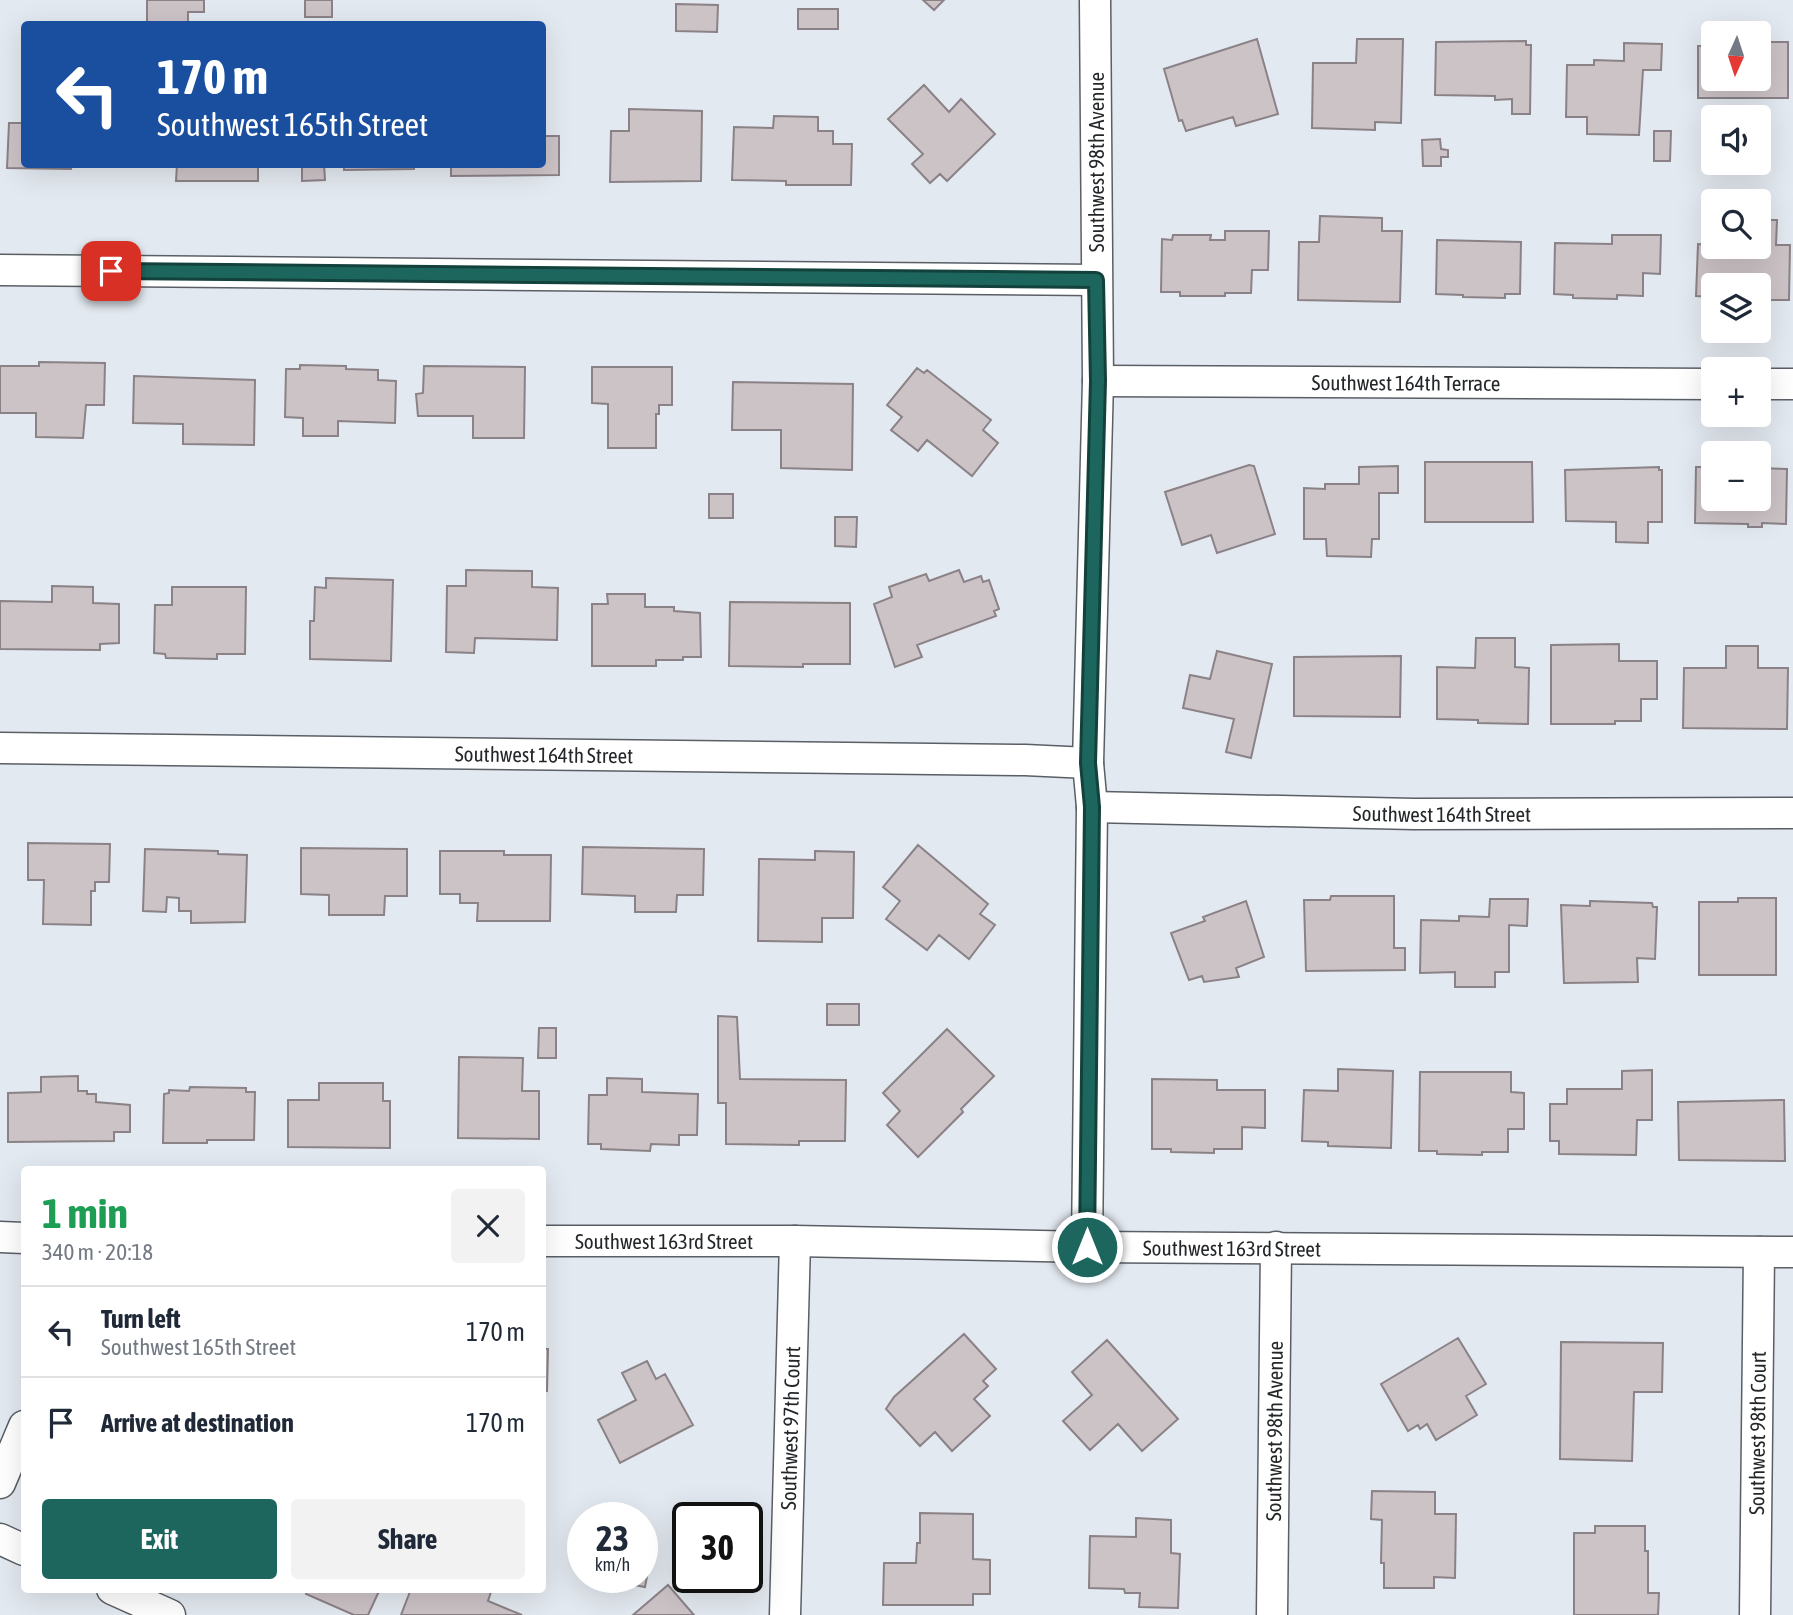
<!DOCTYPE html>
<html lang="en">
<head>
<meta charset="utf-8">
<style>
  :root { --surface:#fff; --page:#f2f2f3; --text:#1f2937; --muted:#747a83; --line:#e0e1e3; --accent:#1d665d }
  body { margin:0; font-family:"Asap Condensed",sans-serif; background:var(--page); color:var(--text); height:100vh; display:flex; flex-direction:column; font-size:26px; white-space:nowrap }
  * { box-sizing:border-box; margin:0 }
  p { font-size:23px; color:var(--muted) }
  .icon { flex:none; width:38px; height:38px; fill:none; stroke:currentColor; stroke-width:2; stroke-linecap:round; stroke-linejoin:round }
  .map { position:relative; flex:1; overflow:hidden }
  .side { position:absolute; left:21px; top:1166px; width:525px; height:427px; display:flex; flex-direction:column; background:var(--surface); border-radius:7px; box-shadow:0 7px 28px #0002 }
  .side>* { flex:none }
  .banner { position:absolute; left:21px; top:21px; width:525px; height:147px; border-radius:7px; box-shadow:0 7px 28px #0002; background:#1a4fa0; color:#fff; overflow:hidden }
  .needle { width:46px; rotate:183deg }
  .buttons { position:absolute; left:1701px; top:21px; display:grid; gap:14px }
  .buttons a { display:grid; place-items:center; width:70px; height:70px; border-radius:7px; background:var(--surface); box-shadow:0 7px 28px #0002; font-size:35px }
  .speed { position:absolute; left:567px; top:1502px; display:flex; gap:14px; font-size:35px; font-weight:700; text-align:center }
  .speed>* { display:grid; place-content:center; width:91px; height:91px; border-radius:50%; background:var(--surface); box-shadow:0 7px 28px #0002; line-height:1 }
  .speed small { font-size:18px; font-weight:400 }
  .speed .limit { border:4px solid #111; border-radius:10px; background:#fff; color:#111 }
  .pin { position:absolute; display:grid; place-items:center; width:60px; height:60px; color:#fff; margin:-30px; border-radius:14px; box-shadow:0 4px 10px #0006 }
  .me { position:absolute; width:77px; margin:-38px; rotate:0deg; stroke-linejoin:round; filter:drop-shadow(0 0 5px #0008) }
  .turn { display:flex; align-items:center; gap:24px; height:147px; padding:0 21px; font-size:32px }
  .turn .icon { width:91px; height:91px; stroke-width:2.5 }
  .turn b { display:block; font-size:49px; line-height:60px }
  .round { display:grid; place-items:center; flex:none; width:74px; height:74px; border-radius:7px; background:var(--page) }
  .summary { display:flex; align-items:center; justify-content:space-between; height:119px; padding:0 21px }
  h1 { font-size:42px; font-weight:700; line-height:52px; color:#1e9e55 }
  .primary-button { display:flex; gap:14px; margin-top:auto; padding:14px 21px }
  .primary-button a { flex:1; height:80px; border-radius:7px; background:var(--accent); color:#fff; font-size:28px; font-weight:700; line-height:80px; text-align:center }
  .primary-button a+a { background:var(--page); color:var(--text) }
  ul { padding:0; list-style:none }
  li { display:flex; align-items:center; gap:21px; height:91px; padding:0 21px; border-top:2px solid var(--line) }
  li div { flex:1 }
  li b { display:block; font-size:26px }
  li em { font-style:normal }
  .map>svg:first-child { display:block }
</style>
</head>
<body>
<div class="map">
<svg width="1793" height="1615" viewBox="0 0 1793 1615">
  <rect width="100%" height="100%" fill="#e3e9f0"/>
  <path fill="#ccc3c7" stroke="#8a8286" stroke-width="2" d="M147 0H204V12H188V24H147Z
    M305 0H332V17H305Z
    M923 0H944L934 10Z
    M676 4 718 5 717 32 676 31Z
    M798 9H838V29H798Z
    M1257 39 1278 114 1236 126 1233 117 1186 131 1182 120 1179 121 1164 69Z
    M1357 39H1403L1401 123 1375 122V130L1312 128 1313 63H1356Z
    M1526 41V45H1531L1530 114H1512V99L1495 100V96L1435 95 1436 42Z
    M1759 42H1788V98H1698V46H1713V79H1759Z
    M1624 43 1662 44 1661 70H1643L1639 135 1587 134V117H1566L1567 65H1594V60L1624 61Z
    M924 85 949 112 961 99 995 134 947 181 940 174 930 183 912 164 923 154 888 119Z
    M629 109 702 111 701 181 610 182 611 131H629Z
    M774 116 818 117V131H833V144H852L851 185H786V181L732 180 734 127 773 128Z
    M9 123H24V164H119V165H72L71 169 7 168Z
    M1654 131H1671L1670 161H1654Z
    M542 136H559V175L451 176V164H542Z
    M1440 139 1441 149 1448 150V157H1441V166H1423L1422 140Z
    M177 164H258V181H176Z
    M302 164H324L325 180 302 181Z
    M344 164H414V169L344 170Z
    M1320 216 1382 218V231H1402L1400 302 1298 300 1299 242H1319Z
    M1759 220H1777L1776 245H1790L1789 300H1759V285H1713V297L1696 296 1698 244 1713 245V247H1759Z
    M1225 231H1269L1268 270H1252L1251 293H1225V296H1180V292H1161L1162 239 1172 240 1173 235H1211L1210 240H1225Z
    M1612 235H1661L1660 274 1643 273V296L1617 295V299L1573 298V295L1554 294 1555 243 1612 244Z
    M1437 240 1521 242 1520 294H1505V298L1463 297V295L1436 294Z
    M39 362 105 363 104 405H86L83 438 36 437V413H0V366H39Z
    M300 365 346 366V369L378 370V380L396 381 395 423 338 421V436H303V418L285 417 286 369H300Z
    M424 366 525 367 524 438H473V416H418L416 394 423 393Z
    M592 367H672V405H659V414H656V448H608V404L592 403Z
    M917 368 924 373 927 370 991 420 983 430 998 443 972 476 927 440 918 451 891 430 902 417 887 405Z
    M134 376 255 380 254 445 183 444V424L133 423Z
    M733 382 853 384 852 470 781 468V430H732Z
    M1425 462H1532L1533 522H1425Z
    M1249 465 1254 466 1275 534 1217 553 1211 535 1182 545 1165 492Z
    M1398 466V493H1379V539H1372L1371 557 1327 556 1326 539H1304V488L1325 489V484H1359V467Z
    M1659 467V470H1662V522H1648V543L1616 542V522L1566 521 1565 470Z
    M1696 467H1713V499H1759V468L1787 469 1786 524 1762 523V527H1748V524L1695 523Z
    M709 494H733V518H709Z
    M835 517H857L856 547 835 546Z
    M466 570 532 571V587L558 588 557 640 475 638 474 653 446 652 447 586H466Z
    M959 570 964 582 981 576 983 582 989 580 999 609 994 611 996 616 917 645 922 657 895 667 874 604 892 597 889 587 926 574 929 581Z
    M326 578 393 580 391 661 310 659V621H314L315 587 326 588Z
    M52 586 93 587V603L119 604V643L100 644V650L0 649V601L52 602Z
    M172 587H246L245 654H217V659L166 658 165 654 154 653 155 605H172Z
    M607 594H645V607H674V611L700 613 701 657H683V660H656V666H592V604H608Z
    M730 602 850 603V664H803V667L729 666Z
    M1476 638H1515V667L1529 668 1528 724 1478 723V720L1437 719V667L1475 668Z
    M1619 644V661H1657V699H1641V721H1615V724H1551V645Z
    M1726 646H1758V668H1788L1787 729 1683 728 1684 668H1726Z
    M1217 651 1272 664 1251 758 1226 752 1234 719 1183 708 1190 675 1210 679Z
    M1401 656 1400 717 1294 716V657Z
    M28 843 110 844 109 882H95V891H91V925L43 924 44 880H28Z
    M918 845 988 904 980 914 995 925 969 959 939 935 927 950 886 919 900 901 883 887Z
    M583 847 704 849 703 895H677L676 912H635V896L582 894Z
    M301 848 407 849V896H385L384 915H329V895L301 894Z
    M145 849 218 851V854L247 855 245 922 191 923V911H179V898L167 897 166 912 143 911Z
    M440 851H504V855H551L550 921H477L478 903H460V894H440Z
    M815 851 854 852 853 918H822V942L758 941 759 859 815 860Z
    M1331 896H1394V948H1405V970L1306 971 1304 900H1330Z
    M1738 898H1776V975H1699V902H1738Z
    M1490 899H1528L1527 926 1509 925V972H1495V987H1455V972L1420 973 1421 920 1459 921V916L1489 917Z
    M1246 901 1264 957 1236 968 1239 977 1204 982 1202 976 1189 980 1171 933 1205 921 1203 917Z
    M1590 901 1652 903 1653 907H1657L1655 959 1637 958 1638 982 1564 983 1561 905 1590 906Z
    M827 1004H859V1025H827Z
    M718 1016 737 1017 740 1079 846 1080 845 1141H799V1145L726 1144V1103H718Z
    M539 1028H556V1058H538Z
    M947 1029 994 1076 961 1109 963 1112 918 1157 887 1125 900 1111 883 1093Z
    M459 1057 523 1058 522 1091H539V1139L458 1138Z
    M1338 1069 1393 1071 1391 1148 1328 1146V1142L1302 1141 1304 1090 1338 1091Z
    M1652 1070V1120H1637L1636 1155 1559 1154V1141H1550V1104H1567V1089H1622V1071Z
    M1420 1072H1511V1092L1524 1093V1129H1508V1152H1482V1155L1437 1154V1151H1419Z
    M78 1076V1091H87V1094H96V1102L130 1105V1132H114V1141L8 1142V1093L41 1092V1077Z
    M607 1078 642 1079V1092L698 1094 697 1135H679V1145L651 1144 650 1151 601 1149V1144H588L589 1095H607Z
    M1152 1079 1217 1080V1090H1265V1128L1242 1127V1149H1214V1153L1171 1152V1149H1152Z
    M319 1083H383V1101H390V1148L288 1147V1100H319Z
    M190 1087 246 1088V1092H255L254 1140H207V1143H163L164 1094 169 1093V1090L189 1091Z
    M1784 1100 1785 1161 1679 1160 1678 1102Z
    M964 1334 996 1369 983 1381 988 1386 974 1399 990 1416 952 1451 935 1432 920 1446 886 1409 894 1397Z
    M1458 1338 1486 1384 1466 1396 1477 1415 1436 1440 1427 1424 1420 1429 1418 1425 1408 1431 1381 1384Z
    M1107 1340 1178 1419 1142 1451 1118 1424 1090 1450 1063 1421 1092 1395 1072 1372Z
    M1561 1342 1663 1343 1662 1392H1634L1632 1461 1560 1459Z
    M542 1349H548L547 1391 542 1390Z
    M647 1361 656 1379 665 1374 693 1425 620 1463 598 1420 636 1400 622 1373Z
    M1372 1491 1435 1492V1514H1456L1455 1578 1434 1577V1588H1384V1563H1381L1382 1520 1371 1519Z
    M920 1513 973 1514V1559L990 1560V1594H973V1605H883L884 1563H916L917 1543H920Z
    M1136 1518 1171 1520V1553L1180 1554 1178 1608 1139 1607 1140 1593H1125L1124 1589 1089 1588 1090 1536 1136 1537Z
    M1595 1526H1645V1551H1648V1593H1659L1658 1615H1574V1533H1595Z
    M642 1559 650 1561 645 1587 628 1584 629 1577H642Z
    M668 1585 694 1615H633Z
    M303 1589H380L368 1615H354L306 1594 307 1591Z
    M411 1589H492L488 1601 522 1615H401Z"/>
  <g fill="none" stroke-linecap="round" stroke-linejoin="round">
    <defs>
      <g id="minor">
        <path d="M0 270 1096 280"/>
        <path id="s1" d="M1098 381 1713 384"/>
        <path d="M1759 384H1793"/>
        <path id="s2" d="M0 748 1025 760 1088 763"/>
        <path id="s3" d="M1092 807 1414 814 1793 813"/>
        <path d="M0 1237 24 1238"/>
        <path id="s4" d="M542 1241H795L1087 1247 1793 1252"/>
        <path d="M1087 1247 1092 807 1088 763 1098 381 1095 0"/>
        <path d="M0 1483 24 1426"/>
        <path d="M0 1539 24 1550"/>
        <path d="M112 1589 170 1615"/>
        <path id="s5" d="M785 1615 795 1241"/>
        <path id="s6" d="M1272 1615 1276 1247"/>
        <path id="s7" d="M1755 1615 1759 1252"/>
      </g>
    </defs>
    <use href="#minor" stroke="#5a5f65" stroke-width="33"/>
    <use href="#minor" stroke="#fff" stroke-width="30"/>
  </g>
  <g fill="none" stroke-linecap="round" stroke-linejoin="round">
    <defs>
      <path id="route" d="M111 271 1096 280 1098 381 1088 763 1092 807 1087 1247"/>
    </defs>
    <use href="#route" stroke="#13423c" stroke-width="18"/>
    <use href="#route" stroke="#1d665d" stroke-width="12"/>
  </g>
  <g text-anchor="middle" dominant-baseline="central" stroke-width="7" stroke-linejoin="round" paint-order="stroke">
    <g font-size="21" fill="#242729" stroke="#fff">
      <text transform="translate(1096 162) rotate(-90)">Southwest 98th Avenue</text>
      <text stroke="none"><textPath href="#s1" startOffset="308">Southwest 164th Terrace</textPath></text>
      <text stroke="none"><textPath href="#s2" startOffset="544">Southwest 164th Street</textPath></text>
      <text stroke="none"><textPath href="#s3" startOffset="350">Southwest 164th Street</textPath></text>
      <text stroke="none"><textPath href="#s4" startOffset="122">Southwest 163rd Street</textPath></text>
      <text stroke="none"><textPath href="#s4" startOffset="690">Southwest 163rd Street</textPath></text>
      <text stroke="none"><textPath href="#s5" startOffset="187">Southwest 97th Court</textPath></text>
      <text stroke="none"><textPath href="#s6" startOffset="184">Southwest 98th Avenue</textPath></text>
      <text stroke="none"><textPath href="#s7" startOffset="182">Southwest 98th Court</textPath></text>
    </g>
  </g>
</svg>
<div class="buttons">
<a><svg class="needle" viewBox="-14 -14 28 28"><path d="M0-13l5 13h-10z" fill="#e53935"/><path d="M0 13l5-13h-10z" fill="#747a83"/></svg></a>
<a><svg class="icon" aria-label="sound" viewBox="0 0 24 24"><path d="M4 9h4l5-4v14l-5-4H4zM17 9q2 3 0 6"/></svg></a>
<a><svg class="icon" aria-label="search" viewBox="0 0 24 24"><circle cx="10" cy="10" r="6"/><path d="M15 15l6 6"/></svg></a>
<a><svg class="icon" aria-label="layers" viewBox="0 0 24 24"><path d="M12 4l9 5-9 5-9-5zM3 14l9 5 9-5"/></svg></a>
<a>+</a>
<a>−</a>
</div>
<div class="speed"><div>23<small>km/h</small></div><div class="limit">30</div></div>
<div class="pin" style="left:111px;top:271px;background:#d93025"><svg class="icon" aria-label="arrive" viewBox="0 0 24 24"><path d="M6 21V4h12l-3 4 3 4H6"/></svg></div>
<svg class="me" style="left:1087px;top:1247px" viewBox="-20 -20 40 40"><circle r="17" fill="#1d665d" stroke="#fff" stroke-width="3"/><path d="M0-11L8 9 0 5-8 9z" fill="#fff"/></svg>
<div class="banner">
<div class="turn"><svg class="icon" aria-label="left" viewBox="0 0 24 24"><path d="M17 20v-9H6M10 6l-5 5 5 5"/></svg><div><b>170 m</b>Southwest 165th Street</div></div>
</div>
<section class="side">
<div class="summary"><div><h1>1 min</h1><p>340 m · 20:18</p></div><a class="round"><svg class="icon" aria-label="close" viewBox="0 0 24 24"><path d="M6 6l12 12M18 6L6 18"/></svg></a></div>
<ul>
<li><svg class="icon" aria-label="left" viewBox="0 0 24 24"><path d="M17 20v-9H6M10 6l-5 5 5 5"/></svg><div><b>Turn left</b><p>Southwest 165th Street</p></div><em>170 m</em></li>
<li><svg class="icon" aria-label="arrive" viewBox="0 0 24 24"><path d="M6 21V4h12l-3 4 3 4H6"/></svg><div><b>Arrive at destination</b></div><em>170 m</em></li>
</ul>
<div class="primary-button"><a>Exit</a><a>Share</a></div>
</section>
</div>
</body>
</html>
